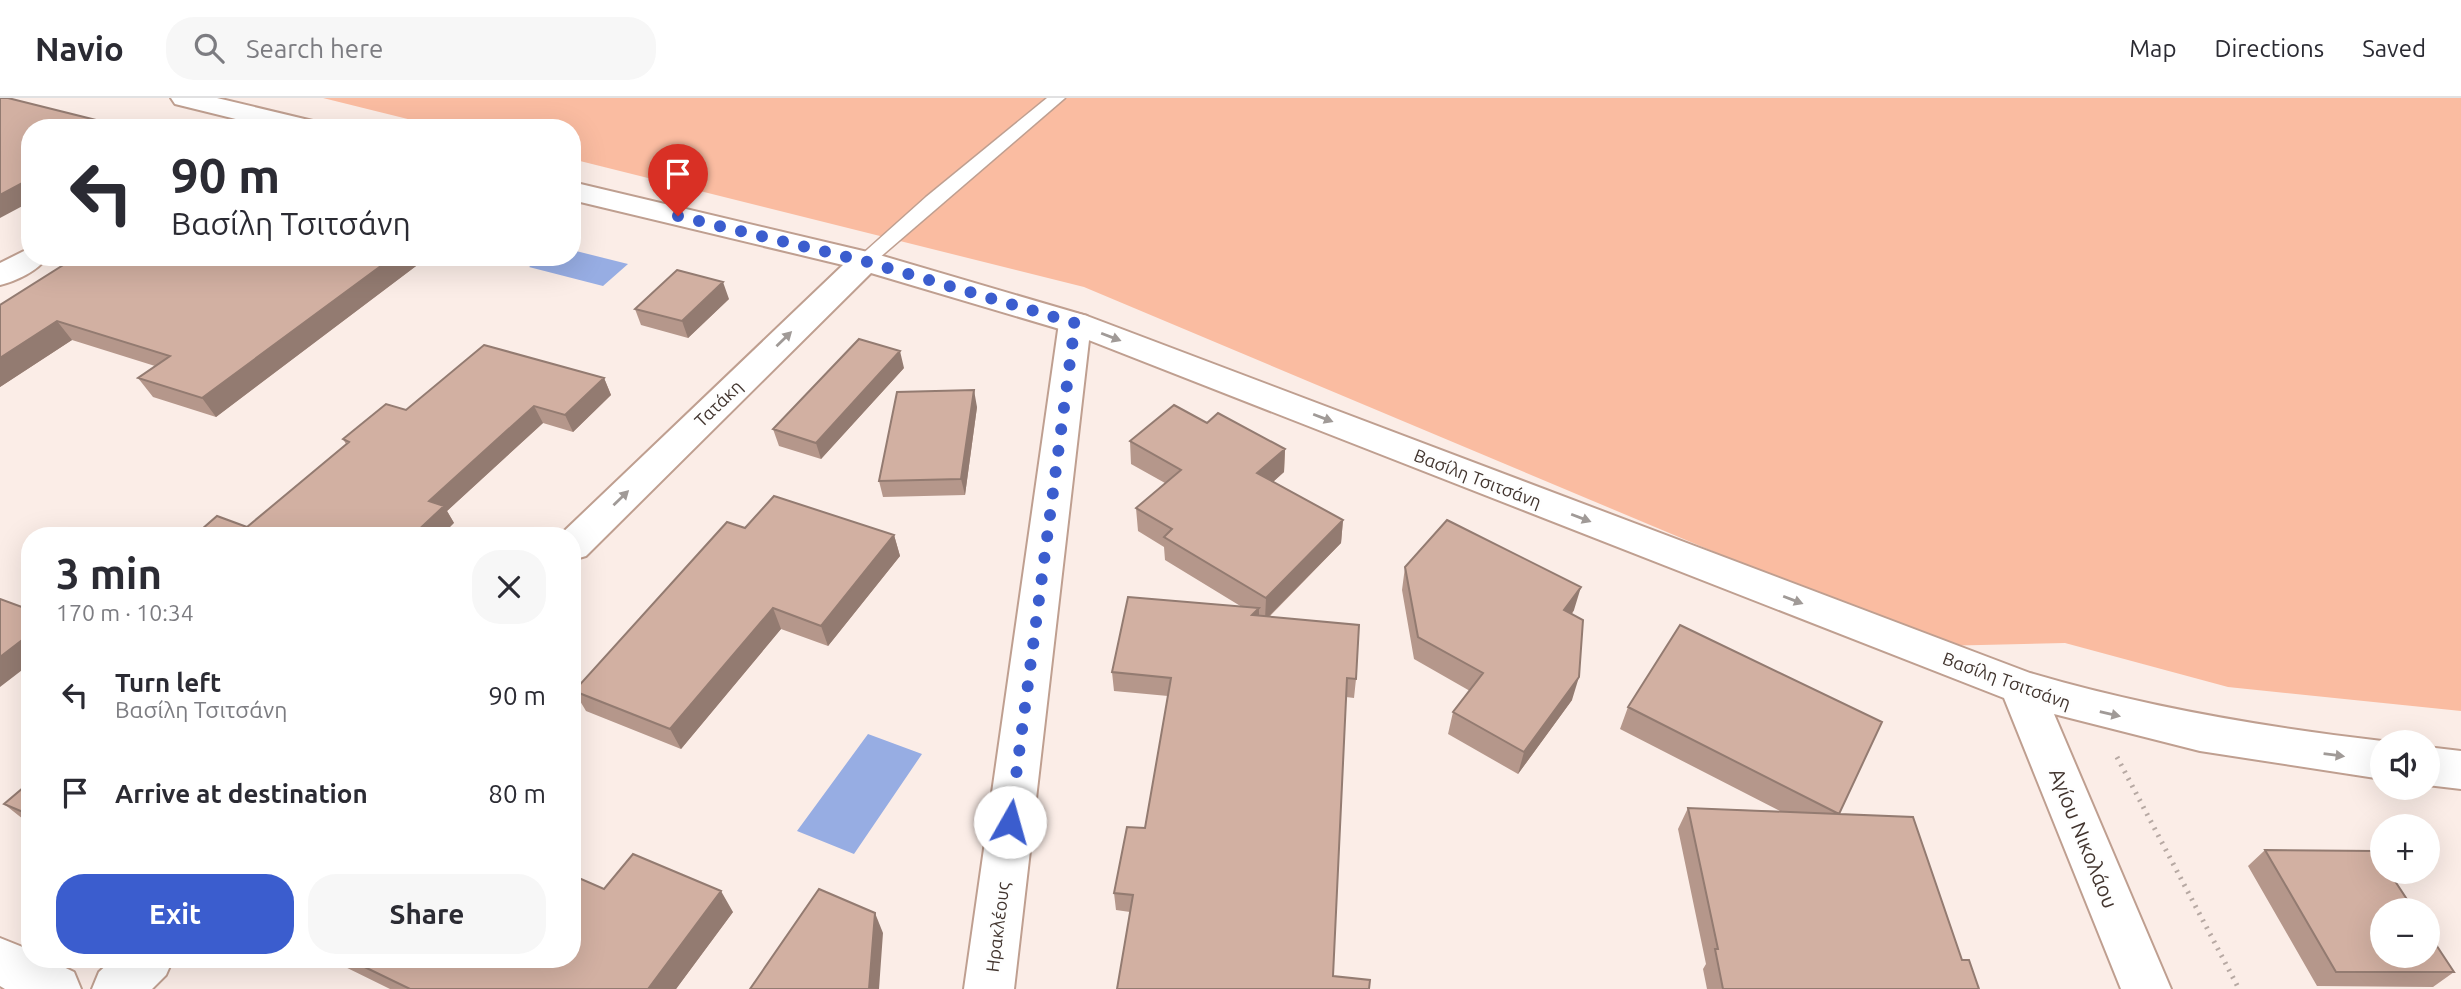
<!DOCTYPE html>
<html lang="en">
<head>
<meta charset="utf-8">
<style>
  :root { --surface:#fff; --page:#f7f7f7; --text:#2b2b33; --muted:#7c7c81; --line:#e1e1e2; --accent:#3b5dce }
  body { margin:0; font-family:Ubuntu,sans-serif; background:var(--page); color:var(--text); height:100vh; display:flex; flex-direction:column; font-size:26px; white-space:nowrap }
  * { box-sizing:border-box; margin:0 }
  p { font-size:23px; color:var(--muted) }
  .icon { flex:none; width:38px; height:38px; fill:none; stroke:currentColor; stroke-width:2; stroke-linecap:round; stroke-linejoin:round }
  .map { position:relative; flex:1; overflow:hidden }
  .sheet { position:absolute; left:21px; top:429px; width:560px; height:441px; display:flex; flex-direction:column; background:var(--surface); border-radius:28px; box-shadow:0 7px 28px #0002 }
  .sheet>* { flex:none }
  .top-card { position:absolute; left:21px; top:21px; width:560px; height:147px; border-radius:28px; box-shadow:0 7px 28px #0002; background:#fff; color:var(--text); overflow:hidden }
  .tools { position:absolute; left:2370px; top:632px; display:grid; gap:14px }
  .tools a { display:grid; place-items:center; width:70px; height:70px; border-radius:50%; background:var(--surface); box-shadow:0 7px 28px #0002; font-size:35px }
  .pin { position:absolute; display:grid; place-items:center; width:60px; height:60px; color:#fff; margin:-72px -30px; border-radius:50% 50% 50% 0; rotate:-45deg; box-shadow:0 0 7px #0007 }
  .pin .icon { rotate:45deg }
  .me { position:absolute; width:77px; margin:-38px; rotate:7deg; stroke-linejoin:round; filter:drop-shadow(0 0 5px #0008) }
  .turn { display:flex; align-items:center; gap:24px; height:147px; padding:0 35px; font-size:32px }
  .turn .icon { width:91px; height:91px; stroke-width:2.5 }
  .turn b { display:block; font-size:49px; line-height:60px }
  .round { display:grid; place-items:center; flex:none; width:74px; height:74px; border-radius:28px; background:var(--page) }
  .overview { display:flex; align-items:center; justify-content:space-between; height:119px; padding:0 35px }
  h1 { font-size:42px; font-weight:700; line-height:52px }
  .action { display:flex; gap:14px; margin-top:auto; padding:14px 35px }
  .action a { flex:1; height:80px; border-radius:28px; background:var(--accent); color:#fff; font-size:28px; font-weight:700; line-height:80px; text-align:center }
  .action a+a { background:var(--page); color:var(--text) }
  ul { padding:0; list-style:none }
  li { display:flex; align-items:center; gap:21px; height:98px; padding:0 35px }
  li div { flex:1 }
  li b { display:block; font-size:26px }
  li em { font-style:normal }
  header { display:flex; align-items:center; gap:42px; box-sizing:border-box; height:98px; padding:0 35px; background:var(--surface); border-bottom:2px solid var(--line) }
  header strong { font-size:33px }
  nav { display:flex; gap:38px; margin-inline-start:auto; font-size:24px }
  .search { width:490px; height:63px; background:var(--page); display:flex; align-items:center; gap:18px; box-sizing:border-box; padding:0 24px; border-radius:28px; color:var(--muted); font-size:26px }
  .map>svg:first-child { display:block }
</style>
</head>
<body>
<header>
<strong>Navio</strong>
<div class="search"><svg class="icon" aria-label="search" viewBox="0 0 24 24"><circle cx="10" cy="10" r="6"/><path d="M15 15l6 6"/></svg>Search here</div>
<nav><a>Map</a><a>Directions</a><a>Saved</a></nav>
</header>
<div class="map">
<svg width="2461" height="891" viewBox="0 0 2461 891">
  <rect width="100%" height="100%" fill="#fbede7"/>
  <path fill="#fabca1" d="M323 0H2461V613L2228 589 2065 545 1938 548 1084 189 572 61V30H444Z"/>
  <path fill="#97ade3" d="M572 152 628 166 603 188 529 169 542 159H572Z
    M868 636 922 656 854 756 797 733Z"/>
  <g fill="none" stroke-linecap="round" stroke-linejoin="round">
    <defs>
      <path id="service" d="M1047 0H1065L871 167H859L856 163 859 159 926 99Z"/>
      <path id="minor" d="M30 150V159H47C38 173 16 183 0 187V165Z
        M1075 215 1087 218 1091 225 1014 891H964L1059 225 1063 218Z"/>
      <path id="tertiary" d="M171 0H217L317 24 321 30H272L175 6Z
        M572 84 876 156 1087 218 2030 575C2145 609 2262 629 2382 643V681L2200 653 2054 616 2171 891H2121L2004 600 1063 232 871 175 586 458 572 462V438H559L843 167 572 102Z
        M2427 649 2461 653V691L2427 687Z
        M0 840 30 852V861H47L74 874 81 891H5L0 888Z
        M113 861H173L166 877 152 891H92L99 874Z"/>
    </defs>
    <use href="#service" stroke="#bf9f90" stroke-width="3"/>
    <use href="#minor" stroke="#bf9f90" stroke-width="4"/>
    <use href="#tertiary" stroke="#bf9f90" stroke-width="4"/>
    <path stroke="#b7a9a3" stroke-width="5" stroke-dasharray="2 6" stroke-linecap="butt" d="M2117 659 2239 891"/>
    <use href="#service" fill="#fff" fill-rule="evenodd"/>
    <use href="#minor" fill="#fff" fill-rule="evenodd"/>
    <use href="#tertiary" fill="#fff" fill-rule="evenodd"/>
  </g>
  <path fill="#b5978b" d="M428 159 216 319 153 299 138 280 155 268 72 242 0 289V207Z
    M729 201 688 240 641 227 635 211Z
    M904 270 821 361 779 348 773 331Z
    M604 280 611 297 573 334 543 325 447 413 454 425 247 429 346 346 343 341 406 312Z
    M977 309 965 397 883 399 879 383Z
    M1207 325 1285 351 1284 374 1273 384 1343 422 1341 445 1269 519 1356 581 1354 600 1346 599 1333 878 1369 891 1130 814 1116 812 1114 795 1145 730 1168 598 1114 593 1112 574 1242 509 1165 462 1164 449 1138 433 1136 410 1165 385 1131 366 1130 343Z
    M745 430 894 437 900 458 828 548 781 531 681 651 586 613 574 593Z
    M1405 469 1574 512 1572 516V602L1518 676 1448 636 1453 614 1470 593 1414 561 1402 492Z
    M1628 609 1839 716 1962 862 1979 891H1707L1703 871 1706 866 1678 731 1688 710 1780 713 1620 631Z
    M30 684V724L23 721 4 706Z
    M2265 752 2454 874 2433 889 2317 888 2248 768Z
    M604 791 733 814 676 891H390L329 861H572Z"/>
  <path fill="#937b71" d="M30 81V104L0 120V97Z
    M393 159H428L216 319 202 300Z
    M723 184 729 201 688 240 682 223Z
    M57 223 72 242 0 289V260Z
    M900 253 904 270 821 361 816 345Z
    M604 280 611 297 573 334 565 317Z
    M974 292 977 309 965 397 961 381Z
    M534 308 543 325 447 413 454 425 441 438H412L429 403Z
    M1285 351 1284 374 1257 398V375Z
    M1343 422 1341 445 1265 522 1266 500Z
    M894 437 900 458 828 548 821 528Z
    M1581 489 1574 512 1558 534 1564 512Z
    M773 510 781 531 681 651 670 631Z
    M1259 510V529L1252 517Z
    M30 536V566L0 589V559Z
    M1579 579 1572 602 1518 676 1524 654Z
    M721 793 733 814 676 891H648Z
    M875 815 883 835 879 891H869Z"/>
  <path fill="#d2b0a2" stroke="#937b71" stroke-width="2" d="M0 0H8L120 28 117 30H30V81L0 97Z
    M76 159H393L202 300 138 280 170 258 57 223 0 260V207Z
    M677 172 723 184 682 223 635 211Z
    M859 241 900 253 816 345 773 331Z
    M484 247 604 280 565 317 534 308 429 403 444 408 412 438H194L217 418 247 429 349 344 343 341 386 306 406 312Z
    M974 292 961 381 879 383 897 294Z
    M1174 307 1207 325 1218 315 1285 351 1257 375 1343 422 1266 500 1164 439 1172 431 1136 410 1181 372 1130 343Z
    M774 398 894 437 821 528 773 510 670 631 574 593 727 424 745 430Z
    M1447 422 1581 489 1564 512 1583 522 1579 579 1524 654 1453 614 1483 575 1418 539 1405 469Z
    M1128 499 1259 510 1252 517 1359 527 1356 581 1347 580 1333 878 1370 882 1369 891H1117L1133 797 1114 795 1127 729 1145 730 1171 580 1112 574Z
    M0 501 30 512V536L0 559Z
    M1680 527 1882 624 1839 716 1913 719 1962 862H1969L1979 891H1723L1715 851H1718L1688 710 1839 716 1628 609Z
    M30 684V717L4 706Z
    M2265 752 2375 753 2382 763V774H2389L2414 812H2382V858H2427V833L2454 874H2336Z
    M633 756 721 793 648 891H410L348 861H572V777L604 791Z
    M819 791 875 815 869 891H750Z"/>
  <defs><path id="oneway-solid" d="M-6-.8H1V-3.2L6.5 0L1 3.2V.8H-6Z" transform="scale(1.75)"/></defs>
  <g fill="#a09a97">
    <use href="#oneway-solid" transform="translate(1111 239) rotate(21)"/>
    <use href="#oneway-solid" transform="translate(784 241) rotate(-44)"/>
    <use href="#oneway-solid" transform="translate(1323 320) rotate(21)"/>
    <use href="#oneway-solid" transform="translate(621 400) rotate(-44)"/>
    <use href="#oneway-solid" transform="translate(1581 420) rotate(21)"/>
    <use href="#oneway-solid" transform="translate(1793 502) rotate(21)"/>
    <use href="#oneway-solid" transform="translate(2110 616) rotate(13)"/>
    <use href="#oneway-solid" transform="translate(2334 657) rotate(7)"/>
  </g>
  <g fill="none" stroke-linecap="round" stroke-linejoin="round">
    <path stroke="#3b5dce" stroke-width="12" stroke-dasharray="0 21.6" d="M678 118 864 163 1075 225 1010 724"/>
  </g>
  <g text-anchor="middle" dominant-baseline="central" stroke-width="5" stroke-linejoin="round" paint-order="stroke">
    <g font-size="18" fill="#42352f" stroke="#fefefe">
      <text transform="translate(718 305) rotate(-44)">Τατάκη</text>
      <text transform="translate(1478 380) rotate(21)">Βασίλη Τσιτσάνη</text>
      <text transform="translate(2007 582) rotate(20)">Βασίλη Τσιτσάνη</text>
      <text transform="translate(997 829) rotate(-83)">Ηρακλέους</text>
    </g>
    <g font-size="21" fill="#42352f" stroke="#fefefe">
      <text transform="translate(2084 740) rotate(68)">Αγίου Νικολάου</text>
    </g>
  </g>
</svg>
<div class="tools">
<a><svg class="icon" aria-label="sound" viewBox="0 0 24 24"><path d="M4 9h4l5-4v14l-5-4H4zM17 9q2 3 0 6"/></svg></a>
<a>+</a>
<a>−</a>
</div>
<div class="pin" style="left:678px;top:118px;background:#d93025"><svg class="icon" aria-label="arrive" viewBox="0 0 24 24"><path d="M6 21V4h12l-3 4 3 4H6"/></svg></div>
<svg class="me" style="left:1010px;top:724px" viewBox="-20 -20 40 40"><circle r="19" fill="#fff"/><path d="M0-13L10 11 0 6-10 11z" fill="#3b5dce"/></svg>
<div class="top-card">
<div class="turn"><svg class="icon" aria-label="left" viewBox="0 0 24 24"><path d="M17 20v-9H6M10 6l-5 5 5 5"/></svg><div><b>90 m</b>Βασίλη Τσιτσάνη</div></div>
</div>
<section class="sheet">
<div class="overview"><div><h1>3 min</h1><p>170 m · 10:34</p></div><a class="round"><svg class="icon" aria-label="close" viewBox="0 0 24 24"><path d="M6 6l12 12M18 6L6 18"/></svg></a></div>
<ul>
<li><svg class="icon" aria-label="left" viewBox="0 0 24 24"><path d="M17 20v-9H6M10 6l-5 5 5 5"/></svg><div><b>Turn left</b><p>Βασίλη Τσιτσάνη</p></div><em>90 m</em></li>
<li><svg class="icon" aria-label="arrive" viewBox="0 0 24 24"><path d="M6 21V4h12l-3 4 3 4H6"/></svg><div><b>Arrive at destination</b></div><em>80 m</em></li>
</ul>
<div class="action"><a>Exit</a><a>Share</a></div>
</section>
</div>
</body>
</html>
